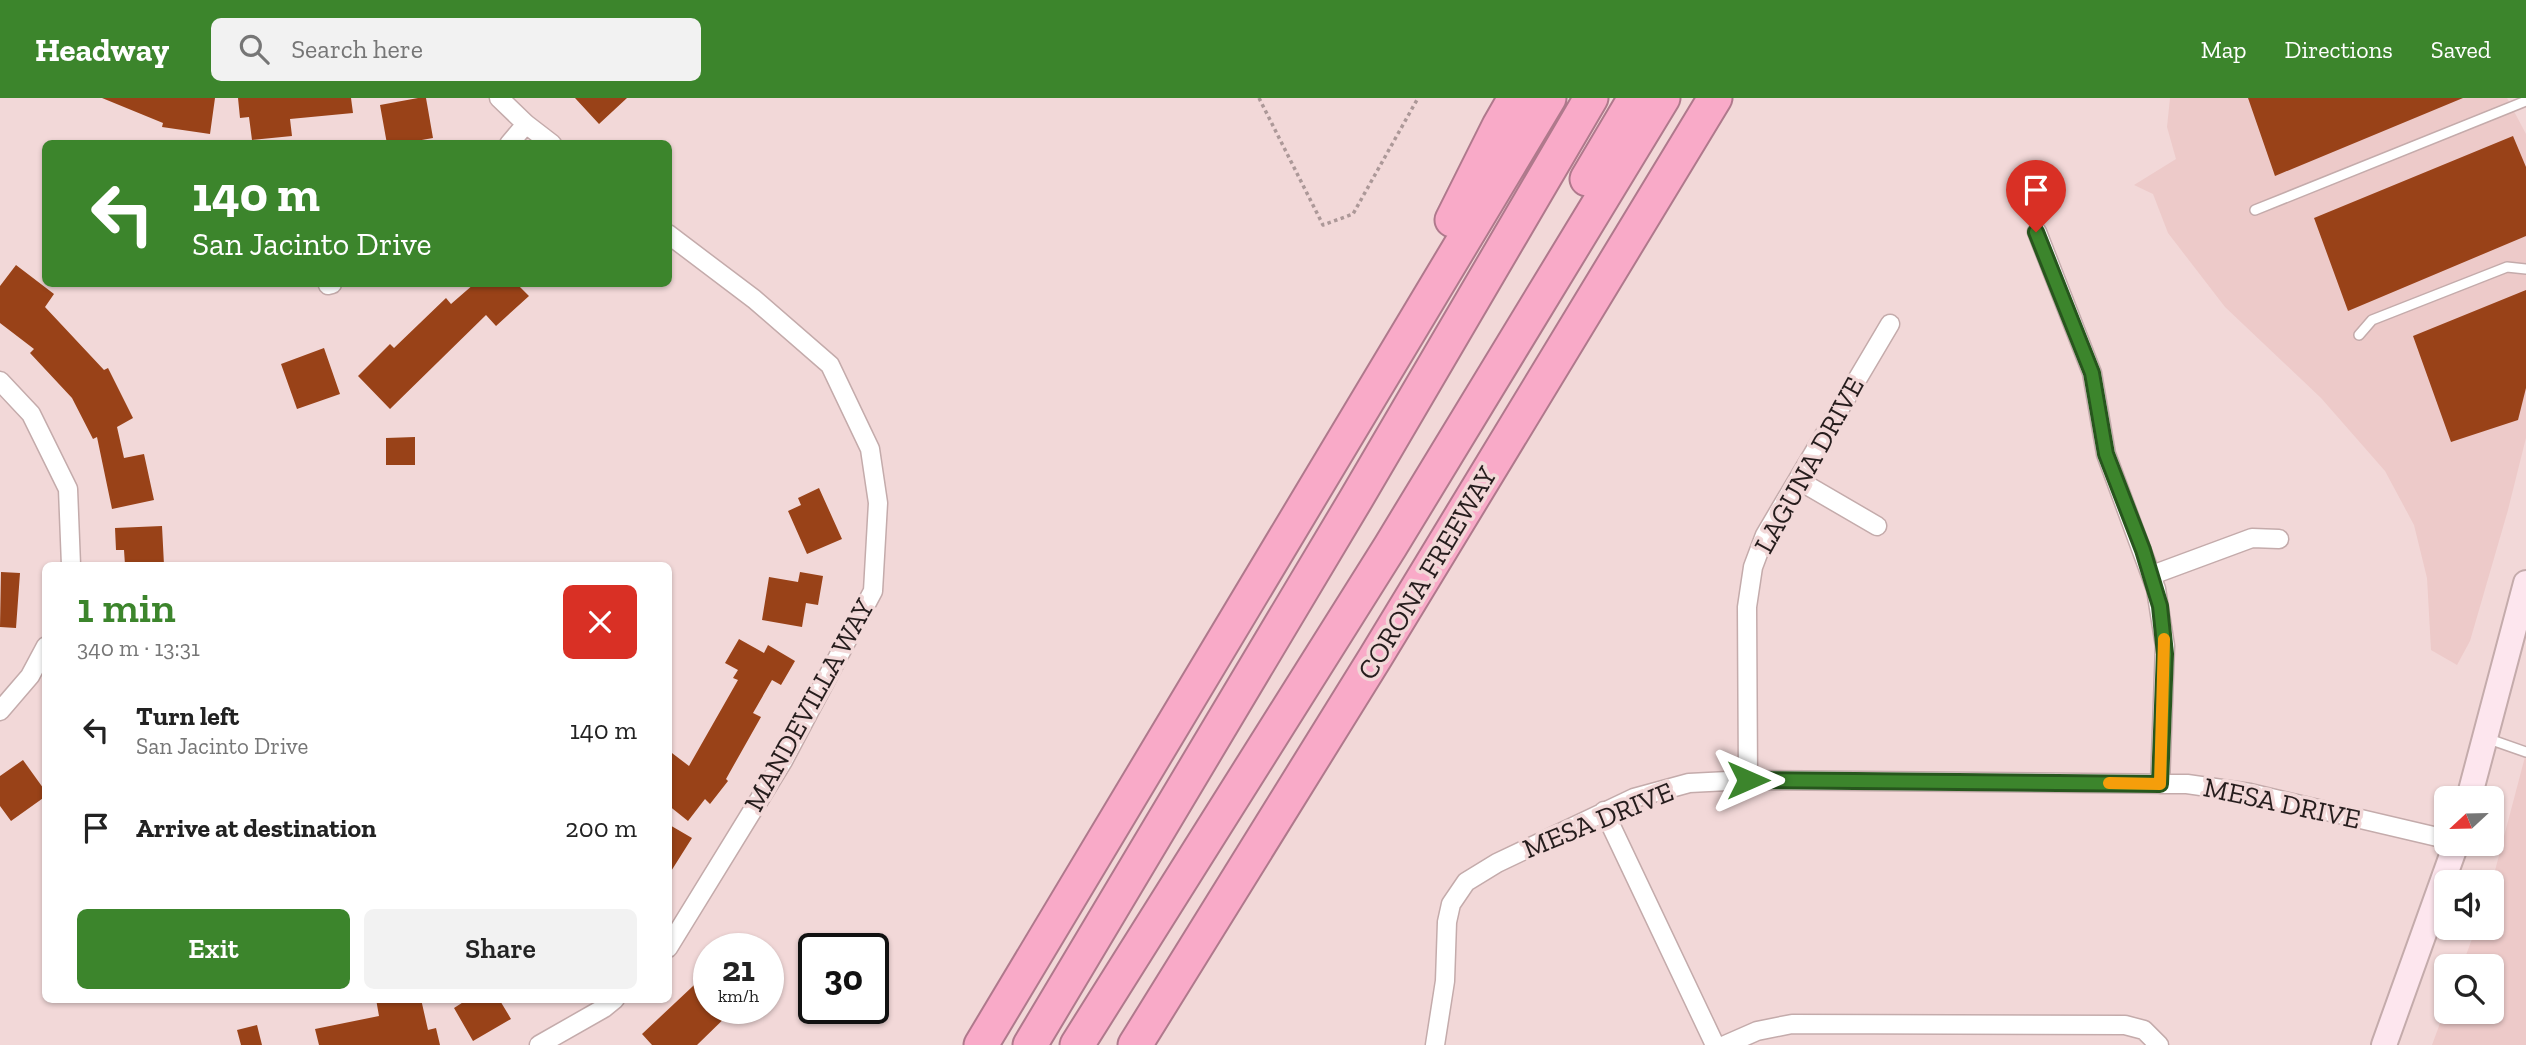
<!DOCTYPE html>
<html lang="en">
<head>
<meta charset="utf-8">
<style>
  :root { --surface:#fff; --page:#f2f2f2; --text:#222; --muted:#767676; --accent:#3c852c }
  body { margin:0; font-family:"Zilla Slab",serif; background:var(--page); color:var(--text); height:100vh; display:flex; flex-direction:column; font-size:26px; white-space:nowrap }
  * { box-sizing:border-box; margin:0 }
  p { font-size:23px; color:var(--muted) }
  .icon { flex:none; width:38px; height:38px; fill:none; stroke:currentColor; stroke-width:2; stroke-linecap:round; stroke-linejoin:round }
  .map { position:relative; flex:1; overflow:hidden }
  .panel { position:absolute; left:42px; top:464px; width:630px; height:441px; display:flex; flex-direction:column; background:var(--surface); border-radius:10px; box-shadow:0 2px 5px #0004 }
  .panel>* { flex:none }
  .banner { position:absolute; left:42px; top:42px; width:630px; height:147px; border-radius:10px; box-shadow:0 2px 5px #0004; background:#3c852c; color:#fff; overflow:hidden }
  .needle { width:46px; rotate:248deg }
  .fabs { position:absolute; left:2434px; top:688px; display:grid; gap:14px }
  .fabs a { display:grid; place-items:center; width:70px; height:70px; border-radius:10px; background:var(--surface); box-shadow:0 2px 5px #0004; font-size:35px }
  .speed { position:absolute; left:693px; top:835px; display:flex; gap:14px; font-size:35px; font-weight:700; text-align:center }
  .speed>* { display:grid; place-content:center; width:91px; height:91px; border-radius:50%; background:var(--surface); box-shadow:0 2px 5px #0004; line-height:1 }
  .speed small { font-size:18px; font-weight:400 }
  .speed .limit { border:4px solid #111; border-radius:10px; background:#fff; color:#111 }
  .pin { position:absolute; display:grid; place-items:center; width:60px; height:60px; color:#fff; margin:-72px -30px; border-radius:50% 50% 50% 0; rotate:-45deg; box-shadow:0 0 7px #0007 }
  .pin .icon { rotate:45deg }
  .me { position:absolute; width:77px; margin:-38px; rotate:90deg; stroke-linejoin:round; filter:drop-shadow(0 0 5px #0008) }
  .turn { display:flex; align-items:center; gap:24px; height:147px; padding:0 35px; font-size:32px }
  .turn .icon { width:91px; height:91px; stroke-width:2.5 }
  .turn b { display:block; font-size:49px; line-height:60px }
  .round { display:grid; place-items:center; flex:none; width:74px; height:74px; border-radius:10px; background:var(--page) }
  .headline { display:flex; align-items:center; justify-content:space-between; height:119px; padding:0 35px }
  h1 { font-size:42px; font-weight:600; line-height:52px; color:var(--accent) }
  .action { display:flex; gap:14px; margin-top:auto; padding:14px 35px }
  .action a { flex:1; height:80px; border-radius:10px; background:var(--accent); color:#fff; font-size:28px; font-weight:600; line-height:80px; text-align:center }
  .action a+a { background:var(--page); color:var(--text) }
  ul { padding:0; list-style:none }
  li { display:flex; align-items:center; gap:21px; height:98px; padding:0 35px }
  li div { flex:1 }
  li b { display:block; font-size:26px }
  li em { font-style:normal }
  header { display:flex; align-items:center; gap:42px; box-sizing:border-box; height:98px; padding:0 35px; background:var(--accent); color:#fff }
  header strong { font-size:33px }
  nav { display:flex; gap:38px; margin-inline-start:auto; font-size:24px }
  .search { width:490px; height:63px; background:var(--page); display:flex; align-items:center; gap:18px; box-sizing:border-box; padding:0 24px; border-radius:10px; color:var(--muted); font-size:26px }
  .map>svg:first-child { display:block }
</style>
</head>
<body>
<header>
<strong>Headway</strong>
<div class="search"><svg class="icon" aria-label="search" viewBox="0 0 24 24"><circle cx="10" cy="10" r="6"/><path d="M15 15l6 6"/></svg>Search here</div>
<nav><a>Map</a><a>Directions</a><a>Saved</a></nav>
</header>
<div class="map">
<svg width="2526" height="947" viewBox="0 0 2526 947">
  <rect width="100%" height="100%" fill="#f2d8d8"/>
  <path fill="#edcac9" d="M2170 0H2507L2526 36V340L2508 412 2470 543 2457 567 2431 552 2427 480 2414 427 2385 373 2321 300 2225 209 2168 135 2153 96 2134 87 2176 61 2167 29Z
    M2526 655V947H2432L2446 909V914H2492V868H2462L2476 830H2492V784Z"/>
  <path fill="#994218" d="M102 0H215L210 36 162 29 163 25Z
    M238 0H351L353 15 290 21 292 38 252 42 249 19 240 20Z
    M418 0H426L433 40 416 43 417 46H387L380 7Z
    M575 0H627L599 26Z
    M2248 0H2463L2275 78Z
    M2513 38 2526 69V138L2348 213 2314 120Z
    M16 167 54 196 45 209 104 272 108 270 133 320 117 329 124 360 144 356 154 402 112 411 97 339 93 341 72 300 30 255 34 251 0 225V188Z
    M474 186H517L529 198 496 228 486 217 390 311 358 278 390 246 394 250 446 200 451 206Z
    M2526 192V290L2518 322 2451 344 2413 238Z
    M324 250 340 296 297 311 281 266Z
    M415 339V367H386V340Z
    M819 390 842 441 807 456 788 413 801 407 798 400Z
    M162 428 164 467H125L124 452H116L115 430Z
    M1 474 20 475 16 530 0 529Z
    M800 474 823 478 818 507 806 505 802 529 762 522 769 479 798 484Z
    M739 541 764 555 768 547 795 563 781 587 772 582 753 615 761 619 726 681 728 683 710 706 705 701 688 723 668 707V652L689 668 738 582 733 580 738 572 725 565Z
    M23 662 46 694V698L11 723 0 708V678Z
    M668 726 692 740 668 778Z
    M709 873V910H735L697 947H652L642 936Z
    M376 901H421L428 932 436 930 440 947H319L315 931 379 918Z
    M468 901H499L511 921 473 943 454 910Z
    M257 927 262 947H241L237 932Z"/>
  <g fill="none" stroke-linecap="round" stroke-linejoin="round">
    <defs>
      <path id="service" d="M2255 112 2526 3
        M2359 237 2372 222 2507 169 2526 171
        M2486 640 2526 654"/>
      <path id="minor" d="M499 0 526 26 552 46
        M509 46 526 26
        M2037 134 2092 275 2106 356 2156 491 2165 548 2160 686
        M668 136 754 201 830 267 870 351 878 405 873 493 783 663 668 850
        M328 187 332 186
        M0 283 31 316 68 391 71 467
        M1798 382 1877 428
        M2152 477 2252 440 2279 441
        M0 613 30 578 46 548
        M1748 682 1747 509 1753 469 1765 437 1890 226
        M1604 713 1715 947
        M539 947 604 910 615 901
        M1435 947 1445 883 1447 824 1451 806 1466 784 1497 765 1634 700 1689 685 1748 682 2187 686 2250 695 2446 741
        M1725 947 1757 933 1792 926 2125 927 2144 932 2159 947"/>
      <path id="secondary" d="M2469 700 2526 485
        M2384 947 2456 746"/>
      <path id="motorway" d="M1587 81 1635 0
        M1452 122 1499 28 1515 0
        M981 947 1549 0
        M1030 947 1356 401 1591 0
        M1077 947 1390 449 1663 0
        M1135 947 1375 560 1715 0"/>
    </defs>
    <use href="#service" stroke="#c4abab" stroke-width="12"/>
    <use href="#minor" stroke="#c4abab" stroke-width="21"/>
    <use href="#secondary" stroke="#c4abab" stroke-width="28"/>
    <use href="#motorway" stroke="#af798c" stroke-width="37"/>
    <path stroke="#ac9898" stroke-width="3.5" stroke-dasharray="3.5 3.5" stroke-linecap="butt" d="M1259 0 1323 127 1353 116 1418 0"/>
    <use href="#service" stroke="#fff" stroke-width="9"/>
    <use href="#minor" stroke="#fff" stroke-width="18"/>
    <use href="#secondary" stroke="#fde6ee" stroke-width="24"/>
    <use href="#motorway" stroke="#f9aac8" stroke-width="33"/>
  </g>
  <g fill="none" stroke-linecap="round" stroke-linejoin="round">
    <defs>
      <path id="route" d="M1748 682 2160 686 2165 556 2160 508 2143 452 2106 356 2092 275 2036 134"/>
    </defs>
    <use href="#route" stroke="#27561d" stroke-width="18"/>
    <use href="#route" stroke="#3c852c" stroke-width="12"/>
    <path stroke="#f59e0b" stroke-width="12" d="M2109 685 2160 686 2164 541"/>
  </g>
  <g text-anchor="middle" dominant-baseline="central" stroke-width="7" stroke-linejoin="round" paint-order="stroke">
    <g font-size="28" fill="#261d1d" stroke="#f2d8d8">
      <text transform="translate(1809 367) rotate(-61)">LAGUNA DRIVE</text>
      <text transform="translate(1427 475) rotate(-59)">CORONA FREEWAY</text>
      <text transform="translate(809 607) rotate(-61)">MANDEVILLA WAY</text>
      <text transform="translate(2282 705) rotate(12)">MESA DRIVE</text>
      <text transform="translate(1598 722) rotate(-22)">MESA DRIVE</text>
    </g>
  </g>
</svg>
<div class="fabs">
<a><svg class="needle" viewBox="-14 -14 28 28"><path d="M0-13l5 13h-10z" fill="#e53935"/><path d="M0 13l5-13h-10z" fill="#767676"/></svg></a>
<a><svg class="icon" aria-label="sound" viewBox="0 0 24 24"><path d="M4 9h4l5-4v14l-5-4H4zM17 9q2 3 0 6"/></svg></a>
<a><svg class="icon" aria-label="search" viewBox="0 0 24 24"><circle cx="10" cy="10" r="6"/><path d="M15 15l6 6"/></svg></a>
</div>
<div class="speed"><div>21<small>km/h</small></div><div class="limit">30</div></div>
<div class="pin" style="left:2036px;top:134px;background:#d93025"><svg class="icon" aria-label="arrive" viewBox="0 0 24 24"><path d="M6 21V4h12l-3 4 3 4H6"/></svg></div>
<svg class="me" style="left:1748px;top:682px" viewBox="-20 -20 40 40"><path d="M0-17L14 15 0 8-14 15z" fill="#3c852c" stroke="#fff" stroke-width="4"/></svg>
<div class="banner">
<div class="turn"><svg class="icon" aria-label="left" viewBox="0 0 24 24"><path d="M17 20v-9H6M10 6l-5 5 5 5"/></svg><div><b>140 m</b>San Jacinto Drive</div></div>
</div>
<section class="panel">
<div class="headline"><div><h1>1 min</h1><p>340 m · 13:31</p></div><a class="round" style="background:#d93025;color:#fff"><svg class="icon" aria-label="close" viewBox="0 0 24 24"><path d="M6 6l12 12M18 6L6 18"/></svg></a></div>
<ul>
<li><svg class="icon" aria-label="left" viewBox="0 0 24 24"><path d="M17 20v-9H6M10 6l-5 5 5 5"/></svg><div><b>Turn left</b><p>San Jacinto Drive</p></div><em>140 m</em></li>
<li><svg class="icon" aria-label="arrive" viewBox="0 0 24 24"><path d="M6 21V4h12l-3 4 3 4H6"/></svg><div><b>Arrive at destination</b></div><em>200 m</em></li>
</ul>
<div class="action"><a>Exit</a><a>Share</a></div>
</section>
</div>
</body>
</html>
